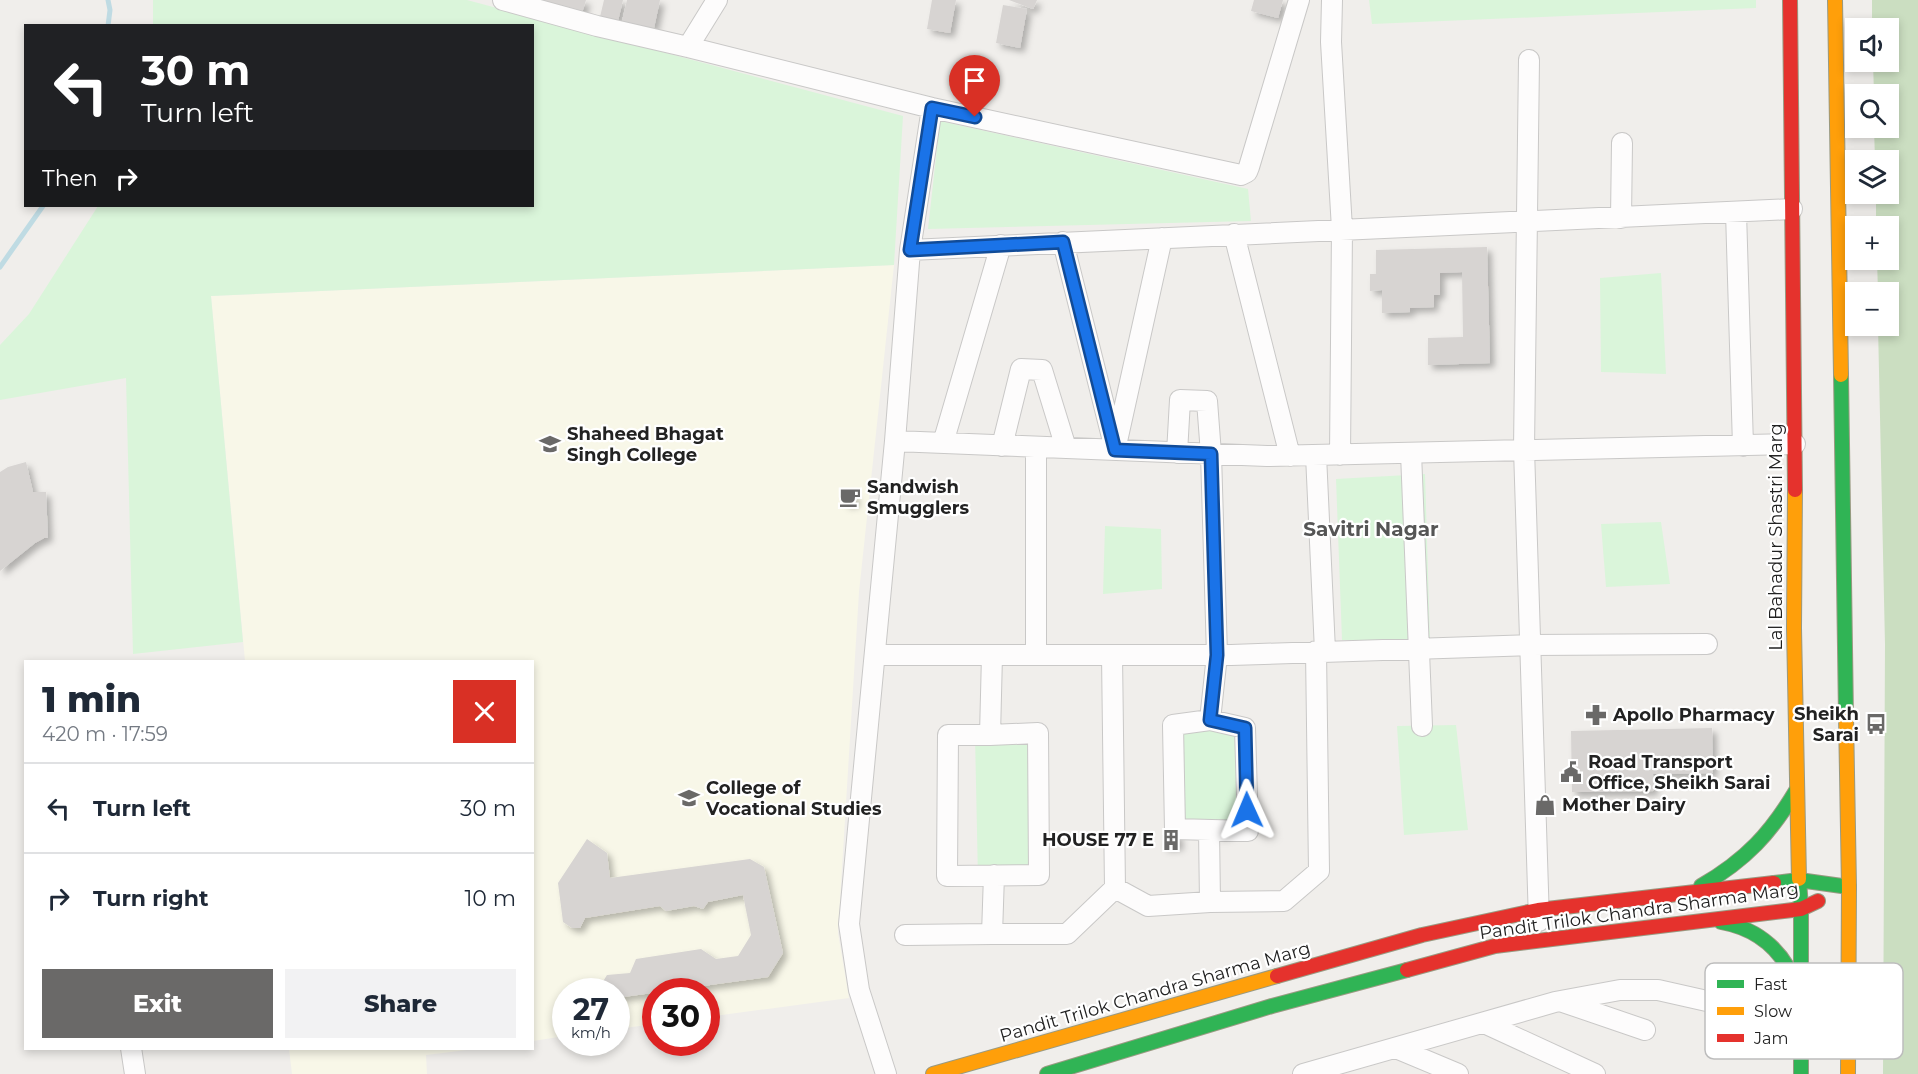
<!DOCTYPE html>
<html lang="en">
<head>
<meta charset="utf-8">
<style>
  :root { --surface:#fff; --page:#f2f2f3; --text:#1f2937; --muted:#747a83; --line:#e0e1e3; --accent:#6a6968 }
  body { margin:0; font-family:Montserrat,sans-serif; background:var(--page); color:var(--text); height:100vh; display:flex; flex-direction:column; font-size:22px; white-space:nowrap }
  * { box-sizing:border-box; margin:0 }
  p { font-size:20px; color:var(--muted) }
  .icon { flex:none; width:33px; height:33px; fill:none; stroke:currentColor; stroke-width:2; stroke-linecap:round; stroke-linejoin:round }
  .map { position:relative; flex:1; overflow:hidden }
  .drawer { position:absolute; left:24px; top:660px; width:510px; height:390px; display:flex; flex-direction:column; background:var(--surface); border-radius:0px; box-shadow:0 3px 9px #0003 }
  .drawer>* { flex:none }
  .top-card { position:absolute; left:24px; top:24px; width:510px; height:183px; border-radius:0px; box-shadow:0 3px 9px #0003; background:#202124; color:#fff; overflow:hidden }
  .fabs { position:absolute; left:1845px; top:18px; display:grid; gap:12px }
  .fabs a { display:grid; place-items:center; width:54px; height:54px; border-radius:0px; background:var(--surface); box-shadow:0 3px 9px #0003; font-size:30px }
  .speed { position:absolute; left:552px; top:978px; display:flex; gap:12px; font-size:30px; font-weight:700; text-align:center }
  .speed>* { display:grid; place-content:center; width:78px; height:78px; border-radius:50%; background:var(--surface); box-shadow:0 3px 9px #0003; line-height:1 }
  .speed small { font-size:15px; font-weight:400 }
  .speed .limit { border:9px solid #d22; background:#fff; color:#111 }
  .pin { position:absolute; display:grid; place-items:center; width:51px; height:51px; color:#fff; margin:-62px -26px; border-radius:50% 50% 50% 0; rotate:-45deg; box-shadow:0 0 6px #0007 }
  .pin .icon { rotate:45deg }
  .me { position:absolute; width:66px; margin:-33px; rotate:359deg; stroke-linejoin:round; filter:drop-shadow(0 0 4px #0008) }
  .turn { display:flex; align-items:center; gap:21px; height:126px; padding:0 18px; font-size:27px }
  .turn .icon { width:78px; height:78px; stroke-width:2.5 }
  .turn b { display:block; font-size:42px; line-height:51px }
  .then { display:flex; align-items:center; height:57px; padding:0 18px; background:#0003; gap:12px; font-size:22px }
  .round { display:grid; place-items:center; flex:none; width:63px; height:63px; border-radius:0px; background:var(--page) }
  .head { display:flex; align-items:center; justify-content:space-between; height:102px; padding:0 18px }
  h1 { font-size:36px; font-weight:800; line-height:45px }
  .action { display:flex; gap:12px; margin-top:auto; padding:12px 18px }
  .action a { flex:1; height:69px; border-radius:0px; background:var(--accent); color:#fff; font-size:24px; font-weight:800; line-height:69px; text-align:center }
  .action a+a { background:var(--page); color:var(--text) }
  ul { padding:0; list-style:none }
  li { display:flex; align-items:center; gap:18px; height:90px; padding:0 18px; border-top:2px solid var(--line) }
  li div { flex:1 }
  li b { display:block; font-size:22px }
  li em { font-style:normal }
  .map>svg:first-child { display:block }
</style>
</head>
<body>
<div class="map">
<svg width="1918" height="1074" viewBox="0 0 1918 1074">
  <defs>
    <filter id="shadow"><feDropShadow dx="4.5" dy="4.5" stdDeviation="3" flood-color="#0004"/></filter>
  </defs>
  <rect width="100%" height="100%" fill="#f0eeeb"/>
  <path fill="#f8f7e8" d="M894 265 859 592 838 933 849 998 707 1017 706 992H656L655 1024 617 1029 616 992H566L565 1036 533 1041 532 662 245 661 211 296Z
    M289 1049V1048L474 1049 426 1055 427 1074H292Z"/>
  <path fill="#cbdec1" d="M1872 0H1918V1074H1883L1885 644 1878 326H1888V292H1878L1877 260H1888V226H1876V194H1888V160H1875L1874 128H1888V94H1874L1873 62H1888V28H1872Z"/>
  <path fill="#daf5da" d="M153 0H467L903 116 894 265 211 296 243 642 133 654 126 378 0 400V345L29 314 98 206H532V26L153 25Z
    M1369 0H1756V8L1372 24Z
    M940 121 1248 189 1251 221 928 229Z
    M1661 273 1666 374 1601 372 1600 278Z
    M1425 474 1430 640H1342L1336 479Z
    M1661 522 1670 584 1606 587 1601 524Z
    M1105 526 1161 529 1162 589 1103 594Z
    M1456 725 1468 830 1404 835 1397 726Z
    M1245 728 1248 831 1184 832 1181 730Z
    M1038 733 1039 875 978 879 975 736Z"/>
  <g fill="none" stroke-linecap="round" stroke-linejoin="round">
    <path stroke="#bfdbe3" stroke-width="5" d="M108 0 110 10 108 26
      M0 267 43 206"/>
  </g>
  <path fill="#d7d4d2" filter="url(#shadow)" d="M541 0H586L582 13 540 2Z
    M604 0H623L618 21 600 17Z
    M627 0H660L654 28 622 21Z
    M932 0H956L950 33 927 29Z
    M1009 0H1037L1033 9Z
    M1254 0H1283L1278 18 1251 11Z
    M1003 5 1027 9 1020 48 996 43Z
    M1487 247 1490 363 1428 365V338L1463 337 1462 272 1440 273V295H1434V307L1410 308V312L1382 313V290L1370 291V274H1376V250Z
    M26 462 33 492H46L48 538H44L35 543 0 571V472L8 467Z
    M845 494H855V503L844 504Z
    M1712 728 1713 773 1653 774 1654 791 1572 792 1571 731Z
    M1178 833 1179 846 1163 847 1162 835Z
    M587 839 607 853 610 878 750 859 764 867 783 953 768 977 616 998V992H599V988L607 975 630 973 636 959 701 949 716 959 738 956 751 935 743 895 708 902 703 909 694 906 666 911 660 906 585 918 580 928H572L563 922 558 883Z"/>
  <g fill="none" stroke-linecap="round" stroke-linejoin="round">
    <defs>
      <path id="street" d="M503 0 597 26 688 47 932 108 1241 175 1247 172 1249 167 1299 0
        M1332 0 1331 42 1342 229 1340 455
        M688 47 717 0
        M1529 60 1524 449 1539 921
        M1736 212 1743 446
        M1621 218 1622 143
        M1234 234 1290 456
        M1063 242 1114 445
        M910 250 1792 209
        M895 441 1267 456 1795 444
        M943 443 1001 245
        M1002 446 1021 369 1042 370 1066 448
        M1036 447V655
        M1115 450 1162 238
        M1177 453 1180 400 1207 401 1211 454 1217 655 1210 720 1173 725 1175 829 1248 831 1245 728 1210 720
        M1411 453 1422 726
        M1316 455 1325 651
        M876 655H1231L1530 645 1707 644
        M1112 655 1115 888 1148 906 1210 902
        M990 735 1038 733 1039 875 947 876 948 735H990L992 655
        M1209 830 1210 902 1284 901 1319 871 1316 651
        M994 875 992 934H1067L1115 888
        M905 935 992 934
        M1563 1002 1645 1030
        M1484 1023 1595 1074
        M131 1048 135 1074
        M1396 1048 1458 1074
        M886 1074 859 990 849 924 895 441 910 250 932 108
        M1303 1074 1555 1002 1620 990H1658L1729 1006"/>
      <path id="fast" d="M1841 375 1846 716
        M1799 879 1801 909V1074
        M1774 883 1799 880 1849 887
        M1701 886C1746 860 1771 833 1797 789
        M1721 922C1760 929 1786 953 1798 991
        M1047 1074 1272 1006 1407 970"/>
      <path id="slow" d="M1835 0 1841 375
        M1795 490 1794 628 1799 879
        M1846 716 1849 887 1848 1074
        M933 1074 1277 976"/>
      <path id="jam" d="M1790 0 1795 490
        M1407 970 1495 946 1801 909 1818 901
        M1277 976 1422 935 1538 910 1774 883"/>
    </defs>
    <use href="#street" stroke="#c9c8c7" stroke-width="22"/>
    <use href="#fast" stroke="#999a82" stroke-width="16"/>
    <use href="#slow" stroke="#999a82" stroke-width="16"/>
    <use href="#jam" stroke="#999a82" stroke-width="16"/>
    <use href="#street" stroke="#fdfcfc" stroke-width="20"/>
    <use href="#fast" stroke="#30b455" stroke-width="14"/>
    <use href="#slow" stroke="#ff9f0a" stroke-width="14"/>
    <use href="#jam" stroke="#e5322d" stroke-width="14"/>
  </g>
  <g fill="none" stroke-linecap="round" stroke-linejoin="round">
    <defs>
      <path id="route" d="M975 117 932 108 910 250 1063 242 1115 450 1211 454 1217 655 1210 720 1245 728 1247 810"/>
    </defs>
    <use href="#route" stroke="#114b97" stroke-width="15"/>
    <use href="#route" stroke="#1a73e8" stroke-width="10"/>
  </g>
  <defs>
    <symbol id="university-bare" viewBox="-9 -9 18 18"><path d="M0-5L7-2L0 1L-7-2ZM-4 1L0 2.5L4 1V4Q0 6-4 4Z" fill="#6a6968" stroke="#fff" stroke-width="2.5" paint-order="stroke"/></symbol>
    <symbol id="cafe-bare" viewBox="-9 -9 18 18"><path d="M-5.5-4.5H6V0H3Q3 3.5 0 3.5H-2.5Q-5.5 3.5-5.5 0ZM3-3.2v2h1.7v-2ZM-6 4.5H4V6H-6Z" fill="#6a6968" stroke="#fff" stroke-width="2.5" paint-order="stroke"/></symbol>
    <symbol id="pharmacy-bare" viewBox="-9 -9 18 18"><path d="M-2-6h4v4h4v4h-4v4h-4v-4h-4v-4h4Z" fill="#6a6968" stroke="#fff" stroke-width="2.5" paint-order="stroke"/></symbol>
    <symbol id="bus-bare" viewBox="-9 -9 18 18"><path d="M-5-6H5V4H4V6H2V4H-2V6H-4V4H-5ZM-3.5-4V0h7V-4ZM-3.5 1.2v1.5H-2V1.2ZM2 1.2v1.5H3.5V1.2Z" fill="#6a6968" stroke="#fff" stroke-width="2.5" paint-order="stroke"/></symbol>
    <symbol id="civic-bare" viewBox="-9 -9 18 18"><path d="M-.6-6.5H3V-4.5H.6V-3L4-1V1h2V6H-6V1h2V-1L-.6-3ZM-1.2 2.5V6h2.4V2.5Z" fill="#6a6968" stroke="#fff" stroke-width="2.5" paint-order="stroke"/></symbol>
    <symbol id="shop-bare" viewBox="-9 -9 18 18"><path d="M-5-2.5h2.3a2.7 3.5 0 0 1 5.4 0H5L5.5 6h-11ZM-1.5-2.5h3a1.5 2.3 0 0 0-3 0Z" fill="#6a6968" stroke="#fff" stroke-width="2.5" paint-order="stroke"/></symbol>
    <symbol id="building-bare" viewBox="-9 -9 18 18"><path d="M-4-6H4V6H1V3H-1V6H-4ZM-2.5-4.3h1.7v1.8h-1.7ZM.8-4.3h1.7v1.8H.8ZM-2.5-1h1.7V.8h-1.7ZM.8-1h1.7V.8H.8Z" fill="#6a6968" stroke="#fff" stroke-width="2.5" paint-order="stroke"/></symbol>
  </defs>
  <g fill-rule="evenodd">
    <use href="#university-bare" x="535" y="429" width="30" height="30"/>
    <use href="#cafe-bare" x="835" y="482" width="30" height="30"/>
    <use href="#pharmacy-bare" x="1581" y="700" width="30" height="30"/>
    <use href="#bus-bare" x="1861" y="709" width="30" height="30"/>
    <use href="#civic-bare" x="1556" y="757" width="30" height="30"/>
    <use href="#university-bare" x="674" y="783" width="30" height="30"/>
    <use href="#shop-bare" x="1530" y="790" width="30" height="30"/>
    <use href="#building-bare" x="1156" y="825" width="30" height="30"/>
  </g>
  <g text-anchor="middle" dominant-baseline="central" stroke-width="4.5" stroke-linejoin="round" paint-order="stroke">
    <g font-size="18" font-weight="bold" fill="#222" stroke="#fff" text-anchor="start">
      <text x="567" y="434">Shaheed Bhagat<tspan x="567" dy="21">Singh College</tspan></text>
      <text x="867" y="487">Sandwish<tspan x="867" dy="21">Smugglers</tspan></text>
      <text x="1859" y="714" text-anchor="end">Sheikh<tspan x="1859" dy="21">Sarai</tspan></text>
      <text x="1613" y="715">Apollo Pharmacy</text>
      <text x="1588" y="762">Road Transport<tspan x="1588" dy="21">Office, Sheikh Sarai</tspan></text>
      <text x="706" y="788">College of<tspan x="706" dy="21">Vocational Studies</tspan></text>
      <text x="1562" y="805">Mother Dairy</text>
      <text x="1154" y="840" text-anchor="end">HOUSE 77 E</text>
    </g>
    <g font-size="18" fill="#222" stroke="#fff">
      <text transform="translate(1776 537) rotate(-90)">Lal Bahadur Shastri Marg</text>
      <text transform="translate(1639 911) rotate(-8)">Pandit Trilok Chandra Sharma Marg</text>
      <text transform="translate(1155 992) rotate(-16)">Pandit Trilok Chandra Sharma Marg</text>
    </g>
    <g font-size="20" font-weight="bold" fill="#555" stroke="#fff">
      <text x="1371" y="529">Savitri Nagar</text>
    </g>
  </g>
  <rect x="1705" y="963" width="198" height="96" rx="9" fill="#fff" stroke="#bdbdbd" stroke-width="1.5"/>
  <rect x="1717" y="980" width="27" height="8" fill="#30b455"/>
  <rect x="1717" y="1007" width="27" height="8" fill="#ff9f0a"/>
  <rect x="1717" y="1034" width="27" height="8" fill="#e5322d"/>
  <g font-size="16" fill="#222">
    <text x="1754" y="990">Fast</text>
    <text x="1754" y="1017">Slow</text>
    <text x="1754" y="1044">Jam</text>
  </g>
</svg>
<div class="fabs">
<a><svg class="icon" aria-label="sound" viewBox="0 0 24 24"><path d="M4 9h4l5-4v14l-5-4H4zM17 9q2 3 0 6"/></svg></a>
<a><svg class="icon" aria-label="search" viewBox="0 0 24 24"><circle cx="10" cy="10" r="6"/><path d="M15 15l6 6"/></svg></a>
<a><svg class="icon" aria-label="layers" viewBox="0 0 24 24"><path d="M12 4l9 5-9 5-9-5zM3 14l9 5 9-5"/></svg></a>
<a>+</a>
<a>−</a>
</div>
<div class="speed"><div>27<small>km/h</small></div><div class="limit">30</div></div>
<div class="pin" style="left:975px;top:117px;background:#d93025"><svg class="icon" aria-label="arrive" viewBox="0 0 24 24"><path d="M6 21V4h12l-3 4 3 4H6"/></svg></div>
<svg class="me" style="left:1247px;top:810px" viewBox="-20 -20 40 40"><path d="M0-17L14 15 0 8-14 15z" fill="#1a73e8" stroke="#fff" stroke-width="4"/></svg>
<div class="top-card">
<div class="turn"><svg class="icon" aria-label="left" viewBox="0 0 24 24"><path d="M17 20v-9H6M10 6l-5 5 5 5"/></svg><div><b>30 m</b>Turn left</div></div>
<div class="then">Then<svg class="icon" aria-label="right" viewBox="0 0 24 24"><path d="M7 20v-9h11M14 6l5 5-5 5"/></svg></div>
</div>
<section class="drawer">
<div class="head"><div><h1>1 min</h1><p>420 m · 17:59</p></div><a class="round" style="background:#d93025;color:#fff"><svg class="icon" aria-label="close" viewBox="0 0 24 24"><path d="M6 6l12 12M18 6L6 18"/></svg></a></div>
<ul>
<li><svg class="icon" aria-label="left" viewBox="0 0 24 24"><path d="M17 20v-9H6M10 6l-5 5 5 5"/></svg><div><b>Turn left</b></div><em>30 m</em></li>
<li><svg class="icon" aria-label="right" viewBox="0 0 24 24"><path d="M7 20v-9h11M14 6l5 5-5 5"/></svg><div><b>Turn right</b></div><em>10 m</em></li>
</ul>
<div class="action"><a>Exit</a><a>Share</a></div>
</section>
</div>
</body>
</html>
